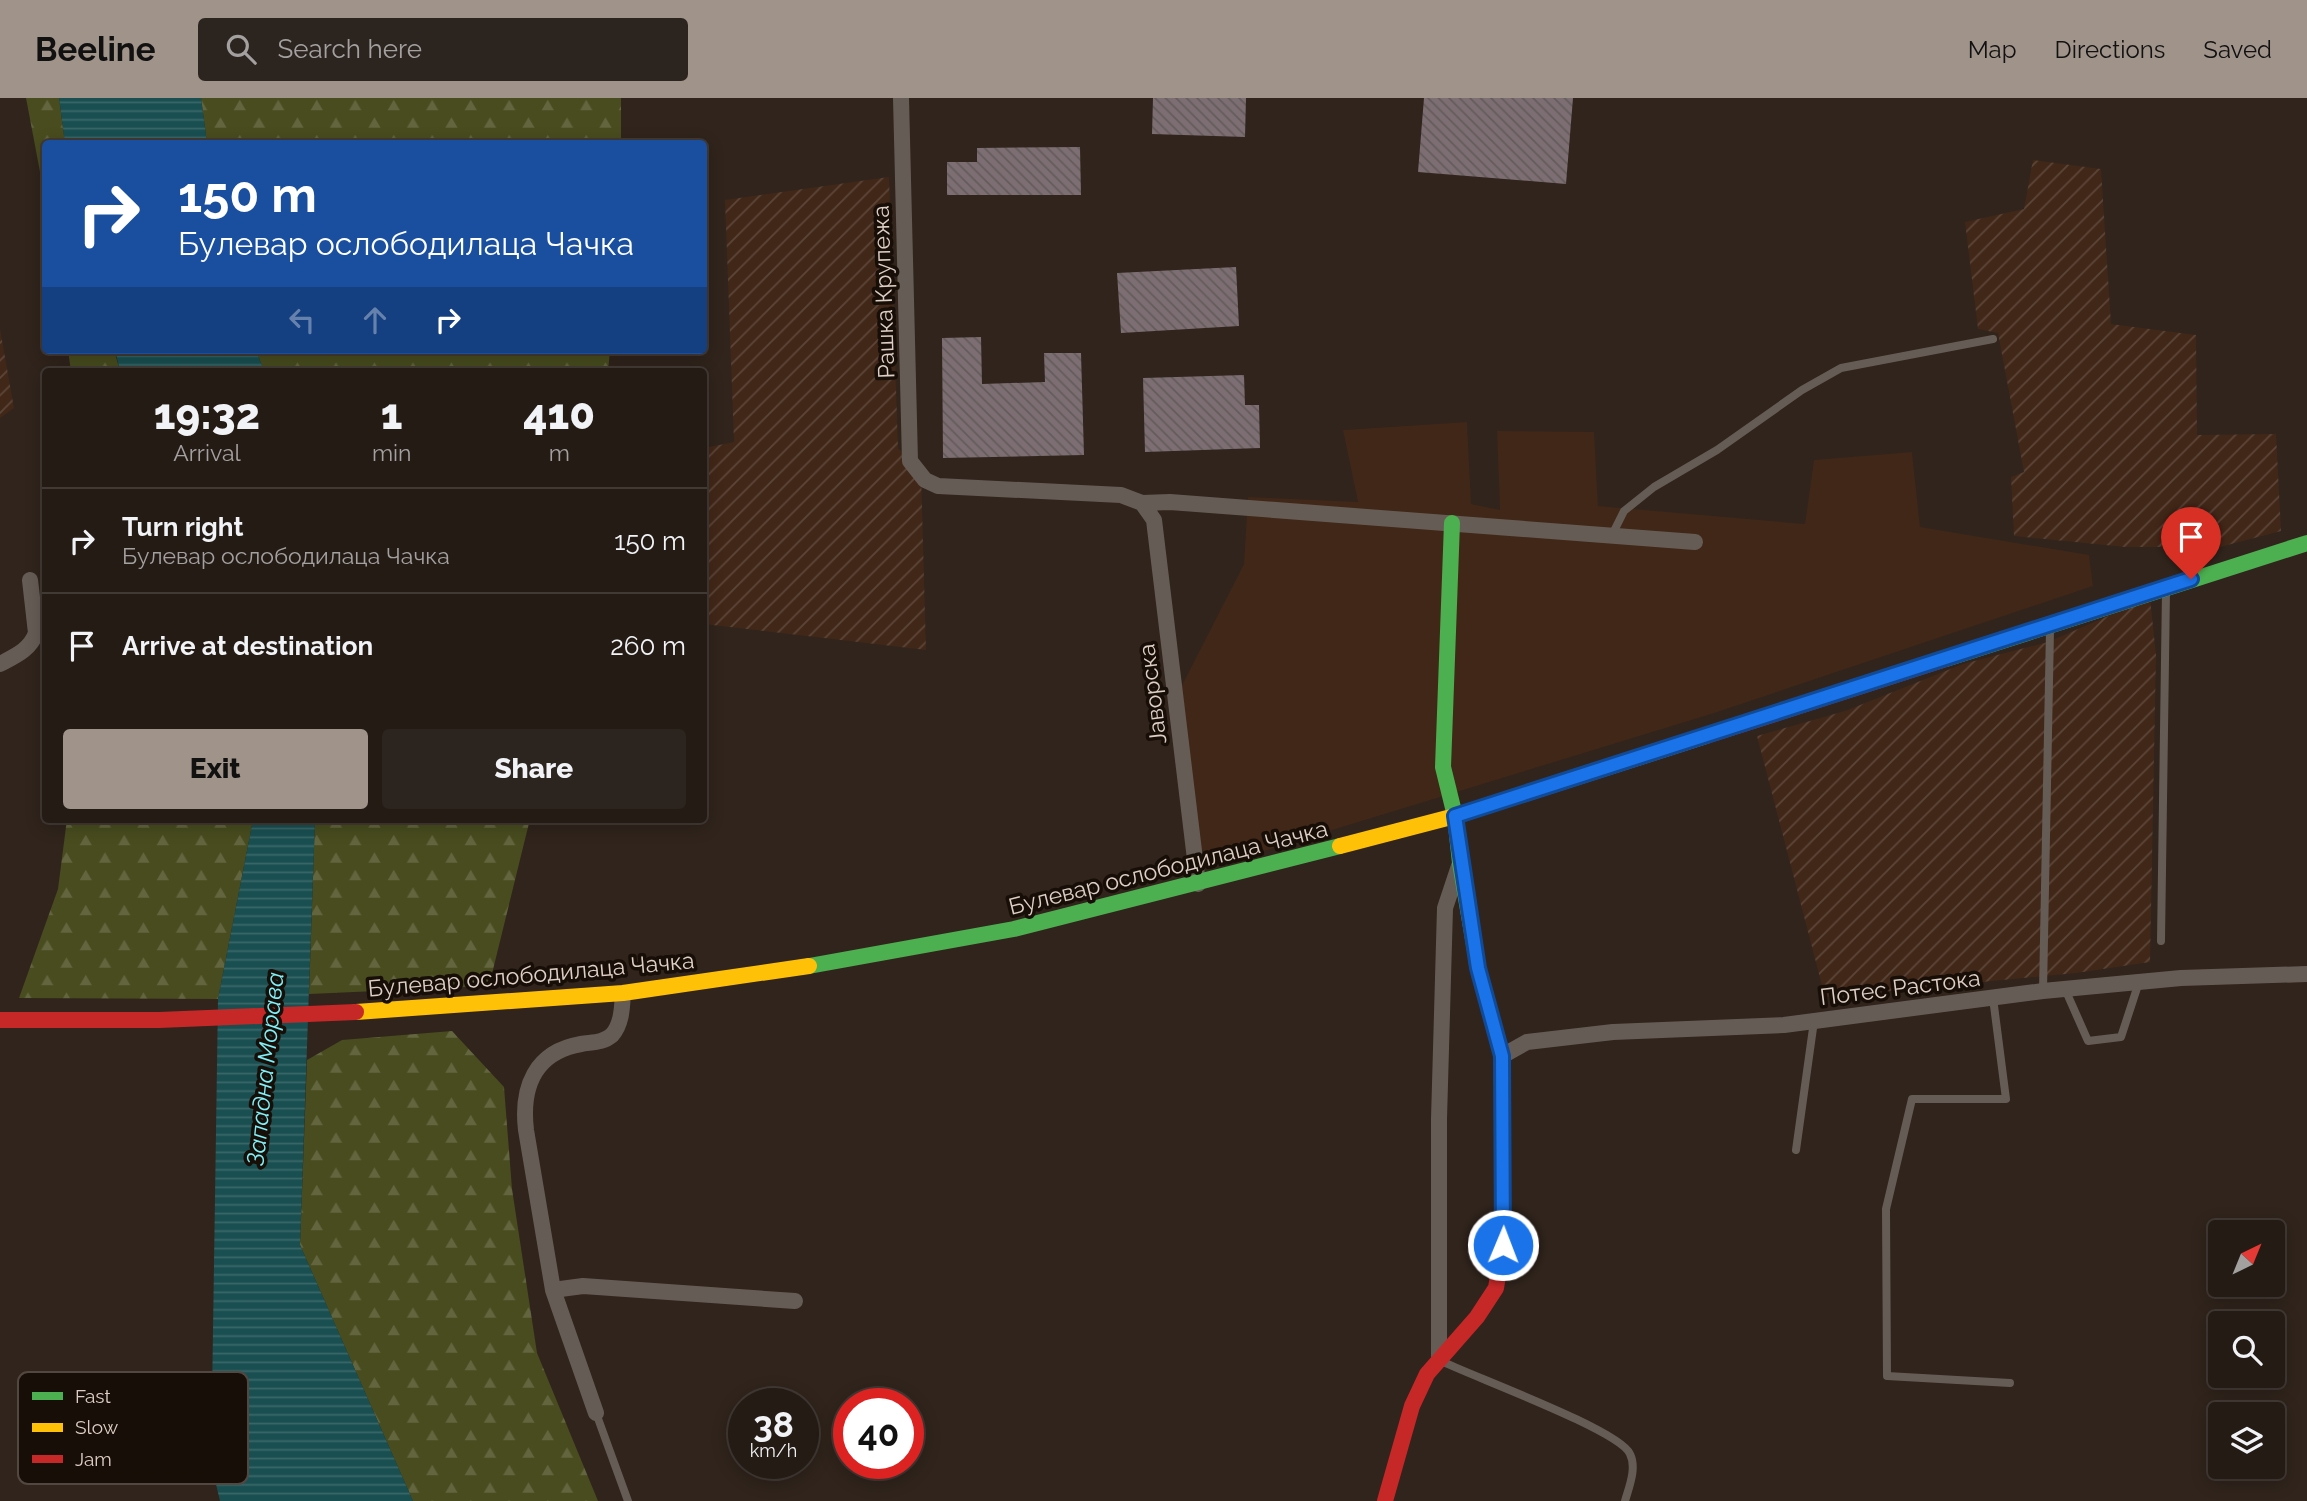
<!DOCTYPE html>
<html lang="en">
<head>
<meta charset="utf-8">
<style>
  :root { --surface:#241b15; --page:#2c241e; --text:#f1f3f6; --muted:#a3a1a0; --line:#413934; --accent:#a0938a }
  body { margin:0; font-family:Raleway,sans-serif; background:var(--page); color:var(--text); height:100vh; display:flex; flex-direction:column; font-size:26px; white-space:nowrap }
  * { box-sizing:border-box; margin:0 }
  p { font-size:23px; color:var(--muted) }
  .icon { flex:none; width:38px; height:38px; fill:none; stroke:currentColor; stroke-width:2; stroke-linecap:round; stroke-linejoin:round }
  .map { position:relative; flex:1; overflow:hidden }
  .drawer { position:absolute; left:42px; top:270px; width:665px; height:455px; display:flex; flex-direction:column; background:var(--surface); border-radius:7px; box-shadow:0 4px 18px #0003,0 0 0 2px var(--line) }
  .drawer>* { flex:none }
  .top-card { position:absolute; left:42px; top:42px; width:665px; height:214px; border-radius:7px; box-shadow:0 4px 18px #0003,0 0 0 2px var(--line); background:#1a4fa0; color:#fff; overflow:hidden }
  .needle { width:46px; rotate:43deg }
  .fabs { position:absolute; left:2208px; top:1122px; display:grid; gap:14px }
  .fabs a { display:grid; place-items:center; width:77px; height:77px; border-radius:7px; background:var(--surface); box-shadow:0 4px 18px #0003,0 0 0 2px var(--line); font-size:35px }
  .speed { position:absolute; left:728px; top:1290px; display:flex; gap:14px; font-size:35px; font-weight:700; text-align:center }
  .speed>* { display:grid; place-content:center; width:91px; height:91px; border-radius:50%; background:var(--surface); box-shadow:0 4px 18px #0003,0 0 0 2px var(--line); line-height:1 }
  .speed small { font-size:18px; font-weight:400 }
  .speed .limit { border:10px solid #d22; background:#fff; color:#111 }
  .pin { position:absolute; display:grid; place-items:center; width:60px; height:60px; color:#fff; margin:-72px -30px; border-radius:50% 50% 50% 0; rotate:-45deg; box-shadow:0 0 7px #0007 }
  .pin .icon { rotate:45deg }
  .me { position:absolute; width:77px; margin:-38px; rotate:1deg; stroke-linejoin:round; filter:drop-shadow(0 0 5px #0008) }
  .turn { display:flex; align-items:center; gap:24px; height:147px; padding:0 21px; font-size:32px }
  .turn .icon { width:91px; height:91px; stroke-width:2.5 }
  .turn b { display:block; font-size:49px; line-height:60px }
  .lanes { display:flex; align-items:center; height:66px; padding:0 21px; background:#0003; justify-content:center; gap:35px; direction:ltr }
  .lanes .off { opacity:.35 }
  .eta { display:flex; justify-content:space-evenly; align-items:center; height:119px; text-align:center }
  .eta b { font-size:42px; font-weight:800; line-height:49px }
  .primary-button { display:flex; gap:14px; margin-top:auto; padding:14px 21px }
  .primary-button a { flex:1; height:80px; border-radius:7px; background:var(--accent); color:#111; font-size:28px; font-weight:800; line-height:80px; text-align:center }
  .primary-button a+a { background:var(--page); color:var(--text) }
  ul { padding:0; list-style:none }
  li { display:flex; align-items:center; gap:21px; height:105px; padding:0 21px; border-top:2px solid var(--line) }
  li div { flex:1 }
  li b { display:block; font-size:26px }
  li em { font-style:normal }
  header { display:flex; align-items:center; gap:42px; box-sizing:border-box; height:98px; padding:0 35px; background:var(--accent); color:#111 }
  header strong { font-size:33px }
  nav { display:flex; gap:38px; margin-inline-start:auto; font-size:24px }
  .search { width:490px; height:63px; background:var(--page); display:flex; align-items:center; gap:18px; box-sizing:border-box; padding:0 24px; border-radius:7px; color:var(--muted); font-size:26px }
  .map>svg:first-child { display:block }
</style>
</head>
<body>
<header>
<strong>Beeline</strong>
<div class="search"><svg class="icon" aria-label="search" viewBox="0 0 24 24"><circle cx="10" cy="10" r="6"/><path d="M15 15l6 6"/></svg>Search here</div>
<nav><a>Map</a><a>Directions</a><a>Saved</a></nav>
</header>
<div class="map">
<svg width="2307" height="1403" viewBox="0 0 2307 1403">
  <defs>
    <pattern id="industrial-furrows" width="10" height="10" patternUnits="userSpaceOnUse" patternTransform="scale(1.75)"><rect width="10" height="10" fill="#412718"/><path d="M-1 1l2-2M0 10L10 0M9 11l2-2" fill="none" stroke="#5c4538"/></pattern>
    <pattern id="forest-firs" width="22" height="20" patternUnits="userSpaceOnUse" patternTransform="scale(1.75)"><rect width="22" height="20" fill="#484c1e"/><path d="M5 1l3.5 6h-7zM16 11l3.5 6h-7z" fill="#62653d"/></pattern>
    <pattern id="water-rules" width="6" height="5" patternUnits="userSpaceOnUse" patternTransform="scale(1.75)"><rect width="6" height="5" fill="#194f51"/><path d="M0 2.5h6" fill="none" stroke="#3a6769"/></pattern>
    <pattern id="building-back-hatch" width="6" height="6" patternUnits="userSpaceOnUse" patternTransform="scale(1.75)"><rect width="6" height="6" fill="#7c6e72"/><path d="M-1 5l2 2M0 0l6 6M5-1l2 2" fill="none" stroke="#655b5c"/></pattern>
  </defs>
  <rect width="100%" height="100%" fill="#30241c"/>
  <path fill="#412718" d="M1467 324 1471 406 1500 412 1497 333 1594 334 1598 408 1805 426 1814 362 1912 354 1920 429 2089 457 2093 488 1711 616 1257 755 1186 752 1175 601 1244 466 1248 399 1358 404 1343 332Z"/>
  <path fill="url(#industrial-furrows)" d="M2033 62 2101 71 2111 226 2196 237 2197 337 2276 336 2281 433 2220 449H2125L2014 438 2011 379 2024 374 1998 235 1978 231 1965 124 2024 111Z
    M889 79 898 350 921 374 926 552 704 526V350L734 344 725 102Z
    M0 231 14 310 0 320Z
    M2150 500 2156 557 2150 864 2076 875 1825 899 1757 638 1845 613 1963 566 2048 544Z"/>
  <path fill="url(#forest-firs)" d="M26 0H59L65 45 46 46 45 100Z
    M201 0H621V45H207Z
    M68 252H114L120 273H71Z
    M256 252H610L608 273H264Z
    M67 721H250L252 727 218 901 19 900 58 791Z
    M315 721H530L489 888 309 896Z
    M452 933 504 989 512 1091 537 1255 598 1403H413L300 1147 307 962 342 942Z"/>
  <path fill="url(#water-rules)" d="M59 0H201L207 45H65Z
    M115 252H256L264 273H120Z
    M250 721H315L300 1147 413 1403H220L211 1365 218 901 252 727Z"/>
  <path fill="url(#building-back-hatch)" d="M1153 0H1246L1245 39 1152 36Z
    M1424 0H1573L1566 86 1418 74Z
    M1080 49 1081 97H947V64H977V50Z
    M1236 169 1239 228 1121 235 1117 175Z
    M981 239 982 286 1045 284 1044 255H1081L1084 357 943 360 942 240Z
    M1244 277 1245 307H1259L1260 350 1145 354 1143 280Z"/>
  <g fill="none" stroke-linecap="round" stroke-linejoin="round">
    <path stroke="#665c56" stroke-width="8" d="M1612 437 1624 413 1654 389 1717 352 1802 292 1841 270 1993 241
      M2161 843 2166 492
      M2065 891 2088 943 2121 939 2139 884
      M2043 893 2050 532
      M1993 900 2006 1001H1912L1886 1111 1887 1278 2010 1285
      M1796 1052 1814 923
      M1439 1262C1471 1278 1620 1332 1630 1356 1637 1370 1629 1389 1625 1403
      M596 1315 628 1403"/>
    <path stroke="#665c56" stroke-width="16" d="M901 0 910 363 925 382 938 388 1121 397 1142 405 1154 422 1198 786
      M1142 405 1170 404 1695 444
      M0 566C15 558 30 552 36 535L30 482
      M1502 958 1527 944 1613 934 1784 927 2043 893 2181 880 2307 876
      M553 1192 583 1188 795 1203
      M1439 1262V1021L1445 810 1459 768
      M596 1315 553 1192 526 1032C521 989 535 954 581 946 592 944 603 945 612 937 622 926 622 909 623 895"/>
    <path stroke="#4caf50" stroke-width="16" d="M1452 425 1443 669 1455 718 1460 765 1478 870 1502 958V996
      M1946 561 2307 445
      M809 868 1014 831 1340 748"/>
    <path stroke="#ffc107" stroke-width="16" d="M1340 748 1455 718 1706 638
      M356 914 623 895 809 868"/>
    <path stroke="#c62828" stroke-width="16" d="M1706 638 1946 561
      M0 922H159L356 914
      M1385 1403 1412 1308 1427 1276 1477 1219 1496 1190 1503 1147 1502 996"/>
  </g>
  <g fill="none" stroke-linecap="round" stroke-linejoin="round">
    <defs>
      <path id="route" d="M1503 1147 1502 958 1478 870 1455 718 2191 481"/>
    </defs>
    <use href="#route" stroke="#114b97" stroke-width="18"/>
    <use href="#route" stroke="#1a73e8" stroke-width="12"/>
  </g>
  <g text-anchor="middle" dominant-baseline="central" stroke-width="7" stroke-linejoin="round" paint-order="stroke">
    <g font-size="23" fill="#ddcfc6" stroke="#180e08">
      <text transform="translate(883 194) rotate(-92)">Рашка Крупежа</text>
      <text transform="translate(1152 596) rotate(-97)">Јаворска</text>
      <text transform="translate(1168 769) rotate(-14)">Булевар ослободилаца Чачка</text>
      <text transform="translate(531 876) rotate(-5)">Булевар ослободилаца Чачка</text>
      <text transform="translate(1900 889) rotate(-7)">Потес Растока</text>
    </g>
    <g font-size="24" font-style="italic" fill="#7ff1f9" stroke="#180e08">
      <text transform="translate(265 971) rotate(-84)">Западна Морава</text>
    </g>
  </g>
  <rect x="18" y="1274" width="230" height="112" rx="10" fill="#180e08" stroke="#534841" stroke-width="2"/>
  <rect x="32" y="1294" width="31" height="8" fill="#4caf50"/>
  <rect x="32" y="1325" width="31" height="9" fill="#ffc107"/>
  <rect x="32" y="1357" width="31" height="8" fill="#c62828"/>
  <g font-size="19" fill="#ddcfc6">
    <text x="75" y="1305">Fast</text>
    <text x="75" y="1336">Slow</text>
    <text x="75" y="1368">Jam</text>
  </g>
</svg>
<div class="fabs">
<a><svg class="needle" viewBox="-14 -14 28 28"><path d="M0-13l5 13h-10z" fill="#e53935"/><path d="M0 13l5-13h-10z" fill="#a3a1a0"/></svg></a>
<a><svg class="icon" aria-label="search" viewBox="0 0 24 24"><circle cx="10" cy="10" r="6"/><path d="M15 15l6 6"/></svg></a>
<a><svg class="icon" aria-label="layers" viewBox="0 0 24 24"><path d="M12 4l9 5-9 5-9-5zM3 14l9 5 9-5"/></svg></a>
</div>
<div class="speed"><div>38<small>km/h</small></div><div class="limit">40</div></div>
<div class="pin" style="left:2191px;top:481px;background:#d93025"><svg class="icon" aria-label="arrive" viewBox="0 0 24 24"><path d="M6 21V4h12l-3 4 3 4H6"/></svg></div>
<svg class="me" style="left:1503px;top:1147px" viewBox="-20 -20 40 40"><circle r="17" fill="#1a73e8" stroke="#fff" stroke-width="3"/><path d="M0-11L8 9 0 5-8 9z" fill="#fff"/></svg>
<div class="top-card">
<div class="turn"><svg class="icon" aria-label="right" viewBox="0 0 24 24"><path d="M7 20v-9h11M14 6l5 5-5 5"/></svg><div><b>150 m</b>Булевар ослободилаца Чачка</div></div>
<div class="lanes"><svg class="icon off" aria-label="left" viewBox="0 0 24 24"><path d="M17 20v-9H6M10 6l-5 5 5 5"/></svg><svg class="icon off" aria-label="ahead" viewBox="0 0 24 24"><path d="M12 20V5M6 11l6-6 6 6"/></svg><svg class="icon" aria-label="right" viewBox="0 0 24 24"><path d="M7 20v-9h11M14 6l5 5-5 5"/></svg></div>
</div>
<section class="drawer">
<div class="eta">
<div><b>19:32</b><p>Arrival</p></div>
<div><b>1</b><p>min</p></div>
<div><b>410</b><p>m</p></div>
</div>
<ul>
<li><svg class="icon" aria-label="right" viewBox="0 0 24 24"><path d="M7 20v-9h11M14 6l5 5-5 5"/></svg><div><b>Turn right</b><p>Булевар ослободилаца Чачка</p></div><em>150 m</em></li>
<li><svg class="icon" aria-label="arrive" viewBox="0 0 24 24"><path d="M6 21V4h12l-3 4 3 4H6"/></svg><div><b>Arrive at destination</b></div><em>260 m</em></li>
</ul>
<div class="primary-button"><a>Exit</a><a>Share</a></div>
</section>
</div>
</body>
</html>
